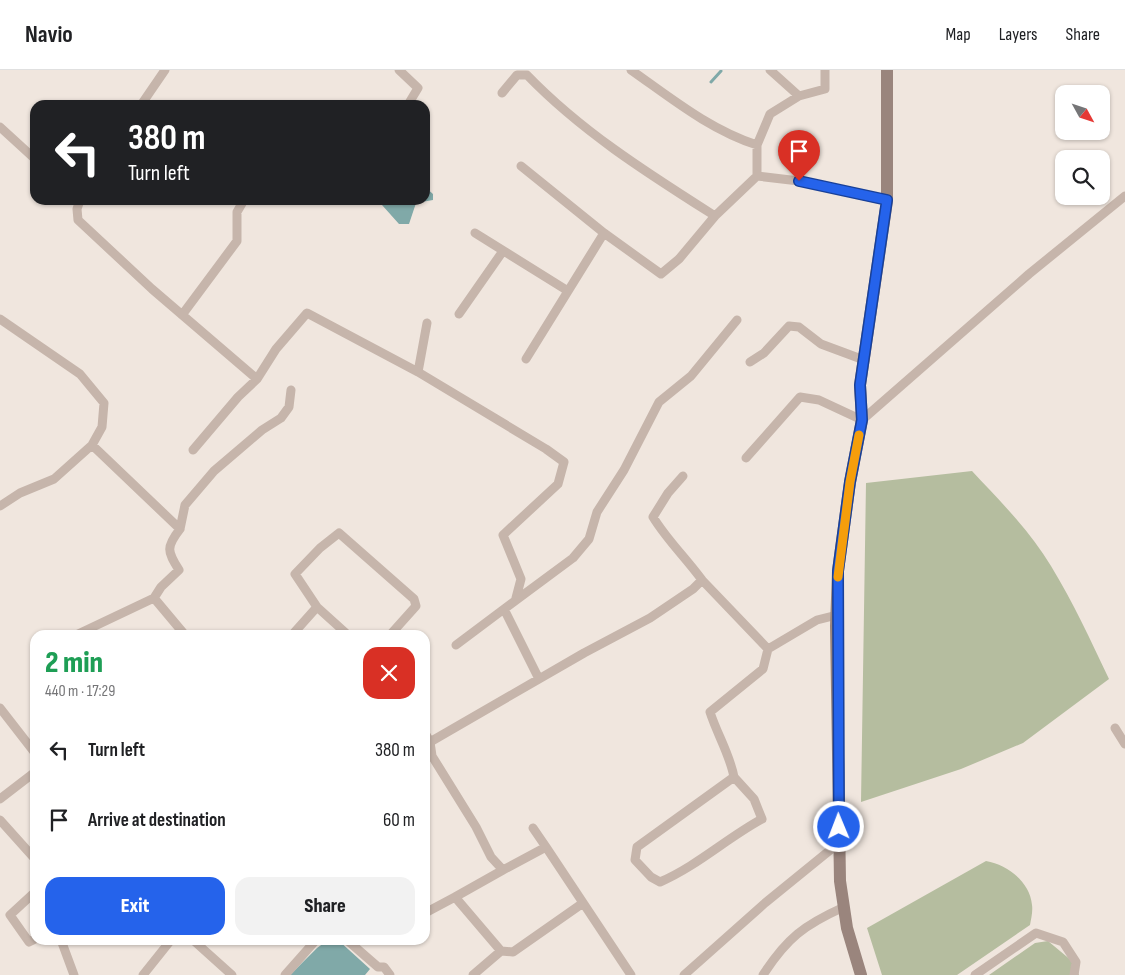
<!DOCTYPE html>
<html lang="en">
<head>
<meta charset="utf-8">
<style>
  :root { --surface:#fff; --page:#f2f2f2; --text:#202124; --muted:#757577; --line:#e0e0e0; --accent:#2563eb }
  body { margin:0; font-family:"Sofia Sans Condensed",sans-serif; background:var(--page); color:var(--text); height:100vh; display:flex; flex-direction:column; font-size:19px; white-space:nowrap }
  * { box-sizing:border-box; margin:0 }
  p { font-size:16px; color:var(--muted) }
  .icon { flex:none; width:28px; height:28px; fill:none; stroke:currentColor; stroke-width:2; stroke-linecap:round; stroke-linejoin:round }
  .map { position:relative; flex:1; overflow:hidden }
  .drawer { position:absolute; left:30px; top:560px; width:400px; height:315px; display:flex; flex-direction:column; background:var(--surface); border-radius:15px; box-shadow:0 1px 4px #0004 }
  .drawer>* { flex:none }
  .banner { position:absolute; left:30px; top:30px; width:400px; height:105px; border-radius:15px; box-shadow:0 1px 4px #0004; background:#202124; color:#fff; overflow:hidden }
  .needle { width:32px; rotate:130deg }
  .fabs { position:absolute; left:1055px; top:15px; display:grid; gap:10px }
  .fabs a { display:grid; place-items:center; width:55px; height:55px; border-radius:10px; background:var(--surface); box-shadow:0 1px 4px #0004; font-size:25px }
  .pin { position:absolute; display:grid; place-items:center; width:42px; height:42px; color:#fff; margin:-51px -21px; border-radius:50% 50% 50% 0; rotate:-45deg; box-shadow:0 0 5px #0007 }
  .pin .icon { rotate:45deg }
  .me { position:absolute; width:55px; margin:-28px; rotate:359deg; stroke-linejoin:round; filter:drop-shadow(0 0 4px #0008) }
  .turn { display:flex; align-items:center; gap:18px; height:105px; padding:0 15px; font-size:22px }
  .turn .icon { width:65px; height:65px; stroke-width:2.5 }
  .turn b { display:block; font-size:35px; line-height:42px }
  .round { display:grid; place-items:center; flex:none; width:52px; height:52px; border-radius:15px; background:var(--page) }
  .head { display:flex; align-items:center; justify-content:space-between; height:85px; padding:0 15px }
  h1 { font-size:30px; font-weight:800; line-height:38px; color:#1e9e55 }
  .action { display:flex; gap:10px; margin-top:auto; padding:10px 15px }
  .action a { flex:1; height:58px; border-radius:15px; background:var(--accent); color:#fff; font-size:20px; font-weight:800; line-height:58px; text-align:center }
  .action a+a { background:var(--page); color:var(--text) }
  ul { padding:0; list-style:none }
  li { display:flex; align-items:center; gap:15px; height:70px; padding:0 15px }
  li div { flex:1 }
  li b { display:block; font-size:19px }
  li em { font-style:normal }
  header { display:flex; align-items:center; gap:30px; box-sizing:border-box; height:70px; padding:0 25px; background:var(--surface); border-bottom:1px solid var(--line) }
  header strong { font-size:24px }
  nav { display:flex; gap:28px; margin-inline-start:auto; font-size:18px }
  .map>svg:first-child { display:block }
</style>
</head>
<body>
<header>
<strong>Navio</strong>
<nav><a>Map</a><a>Layers</a><a>Share</a></nav>
</header>
<div class="map">
<svg width="1125" height="905" viewBox="0 0 1125 905">
  <rect width="100%" height="100%" fill="#f0e6de"/>
  <path fill="#b5bd9f" d="M972 401C1000 431 1030 461 1051 496 1073 532 1091 571 1109 609L1023 673 961 699 861 732 866 413Z
    M986 791C1008 795 1030 812 1032 835 1033 841 1031 849 1030 855L957 905H882L867 858Z
    M1048 871 1072 891 1079 905H989L1035 873Z"/>
  <path fill="#80a9a8" d="M425 117 433 124V130L416 133 409 154H399L382 135 384 130H425Z
    M328 870H338L370 899 365 905H290L317 878Z"/>
  <g fill="none" stroke-linecap="round" stroke-linejoin="round">
    <path stroke="#80a9a8" stroke-width="3" d="M711 12 721 1"/>
    <path stroke="#c6b5ab" stroke-width="9" d="M399 0 418 18 409 33
      M631 0C671 28 710 60 757 75L770 44 799 26 770 0
      M502 23 517 5H527C582 62 649 104 715 146L757 106
      M799 26 825 19V0
      M141 35 165 0
      M0 57 35 89
      M757 75V106L799 111 887 131
      M521 96 604 163 661 204 679 189 715 146
      M80 130 77 139 78 150 152 219 257 309
      M475 163 568 221
      M459 244 503 181
      M182 245 237 171V142L244 130
      M0 249 80 304 104 333 102 357 92 375 54 409 20 423 0 436
      M526 289 604 163
      M750 292 764 283 789 256 799 257 821 274 864 290
      M418 302 427 253
      M92 375 180 459C166 477 167 481 179 500L161 517 154 528
      M193 380 238 327 257 309 276 279 307 243 418 302 546 379 564 392 558 414 503 465 521 509 516 528
      M746 388 800 327 819 330 862 350 1029 204 1125 126
      M180 459 185 435 214 401 262 360 281 348 289 337 291 320
      M702 510 768 579
      M504 539 573 488 589 469 597 442 624 400 659 332 691 306 737 250
      M76 565 154 528 185 565
      M292 565 317 537
      M348 565 317 537 295 504 320 478 339 463 414 529 416 536 390 565
      M456 575 504 539 539 609
      M0 638 35 683
      M1115 658 1125 674
      M425 663 430 672 432 686 476 757 491 787 503 800 546 777 631 905
      M430 672 584 583 650 548 693 519 702 510C686 488 667 470 653 447L668 423 683 406
      M734 707 754 729 762 749C727 768 697 796 660 812L651 807 635 790 637 777 734 707C730 685 717 664 710 642L763 599 768 579 817 550 837 545
      M0 729 35 702
      M0 750 35 789
      M533 758 546 777
      M503 800 455 827 501 881 513 882 583 833
      M35 822 10 845 29 872 35 869
      M425 843 455 827
      M61 870 74 905
      M193 870 232 905
      M347 870 378 897H384L390 905
      M143 905 171 870
      M285 905 316 870
      M473 905 501 881
      M684 905 765 833 840 772
      M763 905C787 868 804 855 844 837
      M975 905 1036 863 1063 872 1076 892 1074 905"/>
    <path stroke="#9a857d" stroke-width="12" d="M861 905 847 858 840 811 836 556 838 501 850 412 862 350 860 315 887 131V0"/>
  </g>
  <g fill="none" stroke-linecap="round" stroke-linejoin="round">
    <defs>
      <path id="route" d="M799 111 887 130 860 315 862 350 850 412 838 501 839 757"/>
    </defs>
    <use href="#route" stroke="#184099" stroke-width="12"/>
    <use href="#route" stroke="#2563eb" stroke-width="9"/>
    <path stroke="#f59e0b" stroke-width="9" d="M838 507 850 412 859 365"/>
  </g>
</svg>
<div class="fabs">
<a><svg class="needle" viewBox="-14 -14 28 28"><path d="M0-13l5 13h-10z" fill="#e53935"/><path d="M0 13l5-13h-10z" fill="#757577"/></svg></a>
<a><svg class="icon" aria-label="search" viewBox="0 0 24 24"><circle cx="10" cy="10" r="6"/><path d="M15 15l6 6"/></svg></a>
</div>
<div class="pin" style="left:799px;top:111px;background:#d93025"><svg class="icon" aria-label="arrive" viewBox="0 0 24 24"><path d="M6 21V4h12l-3 4 3 4H6"/></svg></div>
<svg class="me" style="left:839px;top:757px" viewBox="-20 -20 40 40"><circle r="17" fill="#2563eb" stroke="#fff" stroke-width="3"/><path d="M0-11L8 9 0 5-8 9z" fill="#fff"/></svg>
<div class="banner">
<div class="turn"><svg class="icon" aria-label="left" viewBox="0 0 24 24"><path d="M17 20v-9H6M10 6l-5 5 5 5"/></svg><div><b>380 m</b>Turn left</div></div>
</div>
<section class="drawer">
<div class="head"><div><h1>2 min</h1><p>440 m · 17:29</p></div><a class="round" style="background:#d93025;color:#fff"><svg class="icon" aria-label="close" viewBox="0 0 24 24"><path d="M6 6l12 12M18 6L6 18"/></svg></a></div>
<ul>
<li><svg class="icon" aria-label="left" viewBox="0 0 24 24"><path d="M17 20v-9H6M10 6l-5 5 5 5"/></svg><div><b>Turn left</b></div><em>380 m</em></li>
<li><svg class="icon" aria-label="arrive" viewBox="0 0 24 24"><path d="M6 21V4h12l-3 4 3 4H6"/></svg><div><b>Arrive at destination</b></div><em>60 m</em></li>
</ul>
<div class="action"><a>Exit</a><a>Share</a></div>
</section>
</div>
</body>
</html>
